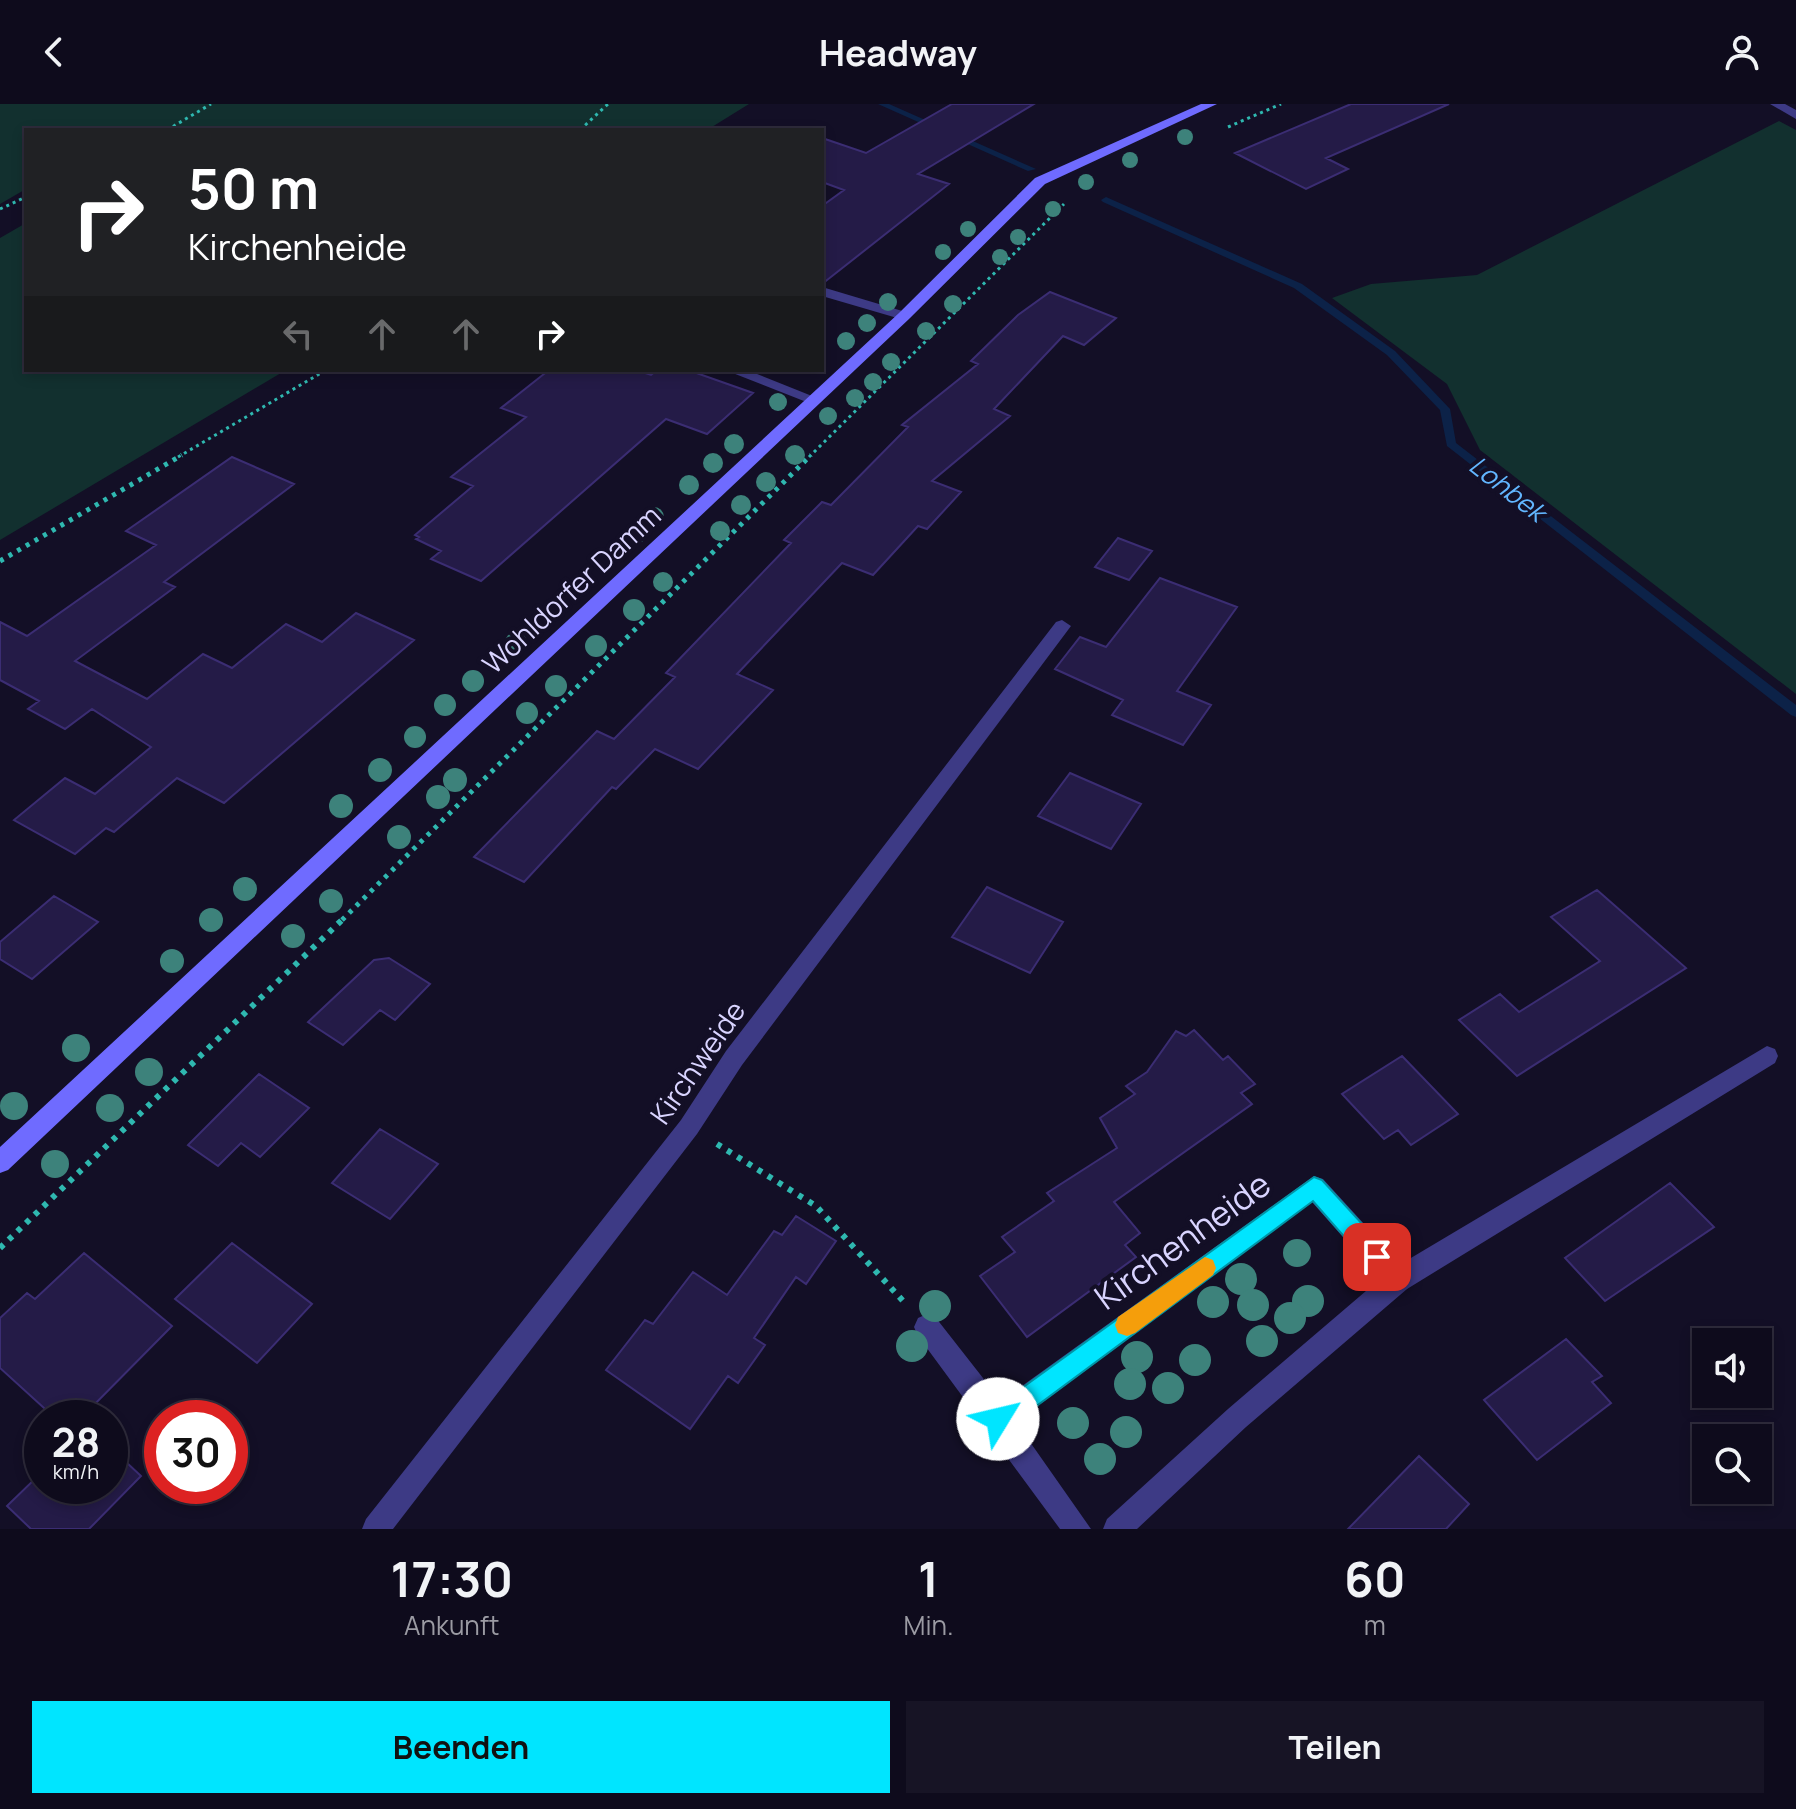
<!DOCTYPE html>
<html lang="de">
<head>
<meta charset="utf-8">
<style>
  :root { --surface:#0e0b1c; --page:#171425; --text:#f1f3f6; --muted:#9b9ba3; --line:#2e2b3b; --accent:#00e5ff }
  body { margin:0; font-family:Manrope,sans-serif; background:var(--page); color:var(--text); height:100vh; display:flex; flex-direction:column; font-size:30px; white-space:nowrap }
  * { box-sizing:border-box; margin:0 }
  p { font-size:26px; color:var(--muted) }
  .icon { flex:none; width:44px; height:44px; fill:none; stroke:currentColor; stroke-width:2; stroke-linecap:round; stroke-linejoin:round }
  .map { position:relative; height:1425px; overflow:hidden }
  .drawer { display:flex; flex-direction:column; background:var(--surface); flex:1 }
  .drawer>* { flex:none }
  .hud { position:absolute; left:24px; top:24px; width:800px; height:244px; border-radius:0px; box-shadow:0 4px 12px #0003,0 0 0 2px var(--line); background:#202124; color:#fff; overflow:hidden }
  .controls { position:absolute; left:1692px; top:1224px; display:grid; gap:16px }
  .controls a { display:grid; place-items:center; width:80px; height:80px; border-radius:0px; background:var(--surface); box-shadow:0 4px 12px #0003,0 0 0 2px var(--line); font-size:40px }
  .speed { position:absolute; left:24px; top:1296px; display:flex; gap:16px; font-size:40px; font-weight:700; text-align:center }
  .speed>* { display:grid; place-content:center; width:104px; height:104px; border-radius:50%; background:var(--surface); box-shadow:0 4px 12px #0003,0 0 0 2px var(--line); line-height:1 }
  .speed small { font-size:20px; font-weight:400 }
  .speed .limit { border:12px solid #d22; background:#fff; color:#111 }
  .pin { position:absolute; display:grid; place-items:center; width:68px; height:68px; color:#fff; margin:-34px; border-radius:16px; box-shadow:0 4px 12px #0006 }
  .me { position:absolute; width:88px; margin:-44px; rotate:54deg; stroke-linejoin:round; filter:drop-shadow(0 0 6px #0008) }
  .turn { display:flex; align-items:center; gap:28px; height:168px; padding:0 32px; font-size:36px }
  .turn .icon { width:104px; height:104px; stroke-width:2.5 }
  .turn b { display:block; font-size:56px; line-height:68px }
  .lanes { display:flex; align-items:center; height:76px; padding:0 32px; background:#0003; justify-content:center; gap:40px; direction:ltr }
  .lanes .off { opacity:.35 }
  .eta { display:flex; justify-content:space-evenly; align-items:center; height:136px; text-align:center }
  .eta b { font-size:48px; font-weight:700; line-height:56px }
  .primary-button { display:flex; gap:16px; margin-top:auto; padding:16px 32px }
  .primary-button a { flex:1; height:92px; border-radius:0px; background:var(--accent); color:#111; font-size:32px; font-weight:700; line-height:92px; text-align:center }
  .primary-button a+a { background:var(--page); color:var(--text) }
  header { display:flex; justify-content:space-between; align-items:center; height:104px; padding:0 32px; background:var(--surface); font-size:36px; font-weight:700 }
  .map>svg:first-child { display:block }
</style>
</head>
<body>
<header><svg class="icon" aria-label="back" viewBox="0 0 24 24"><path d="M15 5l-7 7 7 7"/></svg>Headway<svg class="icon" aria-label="person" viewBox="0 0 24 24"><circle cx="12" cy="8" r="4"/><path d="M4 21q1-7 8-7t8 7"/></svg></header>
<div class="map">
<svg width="1796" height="1425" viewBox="0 0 1796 1425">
  <rect width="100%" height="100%" fill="#130f26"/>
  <path fill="#12302f" d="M0 0H749L707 26H26V85L0 100Z
    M1779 17 1796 26V590L1480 346 1447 280 1332 194 1371 180 1477 171Z
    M26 119V266H286L0 436V134Z"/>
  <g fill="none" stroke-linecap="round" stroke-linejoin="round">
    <path fill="#0c2248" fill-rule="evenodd" d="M878 0H889L1036 65 1028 67Z
      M1106 93 1302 180 1395 247 1450 305 1456 339 1796 601V613L1791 611 1447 342 1440 306 1387 251 1294 184 1103 98 1101 96Z"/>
  </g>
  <path fill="#241b47" stroke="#3b2d73" stroke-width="2" d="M952 0H1034L918 70 949 80 822 180V102L844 86 822 78V34L866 49Z
    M1351 0H1449L1326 54 1348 65 1306 85 1235 49Z
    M1050 188 1116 214 1084 241 1063 232 994 305 1010 312 932 377 961 388 927 425 918 422 873 471 842 459 737 570 773 586 698 665 655 645 616 685 612 683 524 778 474 753 597 627 614 635 675 573 666 569 791 439 784 436 822 398 831 401 908 323 902 321 978 260 971 257 1018 211Z
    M549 266H636L651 271 657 266H688L753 289 707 330 666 315 481 477 431 455 441 447 416 435 419 433 415 431 473 382 451 373 526 313 501 304Z
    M232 353 294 380 164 478 175 483 75 557 147 595 203 550 232 564 286 520 322 538 356 509 414 536 224 699 177 674 114 728 106 724 75 750 14 716 65 674 95 690 151 643 92 605 65 625 28 605 39 597 0 576V518L27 532 156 441 126 427Z
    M1118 434 1152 447 1129 476 1095 463Z
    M1160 474 1237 503 1177 587 1211 601 1183 641 1112 611 1123 596 1055 565 1080 533 1106 543Z
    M1070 669 1141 700 1111 745 1038 712Z
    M987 783 1063 818 1030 869 952 833Z
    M1597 786 1686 864 1517 972 1459 916 1500 890 1519 908 1600 857 1551 813Z
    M54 792 98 818 32 875 0 855V838Z
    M389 854 430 880 395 916 380 906 343 941 308 918 374 856Z
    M1194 926 1223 956 1228 952 1255 980 1241 989 1252 1000 1114 1098 1140 1129 1125 1141 1136 1153 1027 1233 980 1172 1015 1148 1002 1133 1054 1097 1047 1089 1117 1044 1100 1014 1135 990 1126 982 1147 968 1176 927 1186 932Z
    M1402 952 1458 1010 1411 1041 1398 1026 1384 1035 1342 990Z
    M259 970 309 1004 260 1053 241 1039 218 1062 188 1041Z
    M380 1025 438 1060 390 1115 332 1079Z
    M1670 1079 1714 1123 1605 1197 1565 1154Z
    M796 1112 836 1137 806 1180 796 1173 754 1234 765 1241 738 1279 728 1272 690 1325 606 1266 645 1216 653 1220 693 1168 727 1191 774 1127 782 1131Z
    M232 1139 312 1200 257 1259 175 1195Z
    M84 1149 172 1222 81 1314H55L0 1264V1214L27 1189 35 1195Z
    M1566 1235 1602 1272 1592 1278 1611 1299 1537 1356 1484 1296Z
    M110 1343 141 1372 89 1425H31L7 1402 42 1368V1382H110Z
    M1419 1352 1469 1400 1446 1425H1348Z"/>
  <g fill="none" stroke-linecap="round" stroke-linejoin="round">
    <path stroke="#2fb8b0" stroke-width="3" stroke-dasharray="3 4" stroke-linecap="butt" d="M1228 23 1281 0
      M167 26 211 0
      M580 26 608 0
      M0 105 26 93
      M178 353 326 266
      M809 353 1064 100"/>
    <path stroke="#2fb8b0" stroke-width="5" stroke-dasharray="4 6" stroke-linecap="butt" d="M0 457 182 351
      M342 816 811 351"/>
    <path stroke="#2fb8b0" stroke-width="6" stroke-dasharray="5 7" stroke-linecap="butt" d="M717 1040 816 1102 903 1197
      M0 1144 344 814"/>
    <path fill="#3d3a85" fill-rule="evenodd" d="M822 183 909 209 911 212 904 216 822 192Z
      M725 266H747L822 296 814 301 809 299Z
      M1767 942 1775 945 1778 952 1775 959 1407 1185 1398 1188 1389 1185 1385 1176 1389 1167Z"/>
    <path fill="#3d3a85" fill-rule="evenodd" d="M1770 0H1785L1796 6V15Z
      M1062 516 1071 522 1068 526 742 961 697 1030 393 1425H362L366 1415 681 1016 726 947 1056 518Z
      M1314 1072 1323 1075 1407 1167 1411 1176 1407 1185 1246 1323 1137 1425H1103L1107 1415 1228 1305 1380 1175 1312 1098 1016 1318 1091 1425H1060L918 1232 914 1223 918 1214 927 1210 936 1214 1001 1297Z"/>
    <path fill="#6f6bff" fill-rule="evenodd" d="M1201 0H1217L1045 80 909 215 8 1066 0 1069V1043L899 209 1035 74Z"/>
  </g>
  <g fill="#3d827b">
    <circle cx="1185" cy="33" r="8"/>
    <circle cx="1130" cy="56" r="8"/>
    <circle cx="1086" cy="78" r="8"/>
    <circle cx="1053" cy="105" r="8"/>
    <circle cx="968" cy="125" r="8"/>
    <circle cx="1018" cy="133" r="8"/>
    <circle cx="943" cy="148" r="8"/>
    <circle cx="1000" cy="153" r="8"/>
    <circle cx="888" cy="198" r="9"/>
    <circle cx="953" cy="200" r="9"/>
    <circle cx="867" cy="219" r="9"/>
    <circle cx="926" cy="227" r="9"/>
    <circle cx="846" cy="237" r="9"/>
    <circle cx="891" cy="258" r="9"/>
    <circle cx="873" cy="278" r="9"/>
    <circle cx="855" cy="294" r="9"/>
    <circle cx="778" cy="298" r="9"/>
    <circle cx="828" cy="312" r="9"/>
    <circle cx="734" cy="340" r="10"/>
    <circle cx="795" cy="351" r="10"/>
    <circle cx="713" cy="359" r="10"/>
    <circle cx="766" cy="378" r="10"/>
    <circle cx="689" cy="381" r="10"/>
    <circle cx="741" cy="401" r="10"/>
    <circle cx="654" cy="413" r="10"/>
    <circle cx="720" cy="427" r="10"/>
    <circle cx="636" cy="430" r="10"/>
    <circle cx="663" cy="478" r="10"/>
    <circle cx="577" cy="483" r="10"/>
    <circle cx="634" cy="506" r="11"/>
    <circle cx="516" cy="539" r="11"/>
    <circle cx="596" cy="542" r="11"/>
    <circle cx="473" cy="577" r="11"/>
    <circle cx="556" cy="582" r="11"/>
    <circle cx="445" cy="601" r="11"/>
    <circle cx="527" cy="609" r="11"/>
    <circle cx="415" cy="633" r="11"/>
    <circle cx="380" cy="666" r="12"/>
    <circle cx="455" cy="676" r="12"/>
    <circle cx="438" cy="693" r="12"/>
    <circle cx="341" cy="702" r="12"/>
    <circle cx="399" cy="733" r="12"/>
    <circle cx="245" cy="785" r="12"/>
    <circle cx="331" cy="797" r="12"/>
    <circle cx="211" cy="816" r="12"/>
    <circle cx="293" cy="832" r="12"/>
    <circle cx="172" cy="857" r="12"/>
    <circle cx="76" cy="944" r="14"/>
    <circle cx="149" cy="968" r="14"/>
    <circle cx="14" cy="1002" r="14"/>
    <circle cx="110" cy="1004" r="14"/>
    <circle cx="55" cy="1060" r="14"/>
    <circle cx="1297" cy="1149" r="14"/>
    <circle cx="1241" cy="1175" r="16"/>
    <circle cx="1308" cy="1197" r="16"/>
    <circle cx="1213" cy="1198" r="16"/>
    <circle cx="1253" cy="1201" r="16"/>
    <circle cx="935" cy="1202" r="16"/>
    <circle cx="1290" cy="1214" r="16"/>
    <circle cx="1262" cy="1237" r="16"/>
    <circle cx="912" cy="1242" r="16"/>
    <circle cx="1137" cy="1253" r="16"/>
    <circle cx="1195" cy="1256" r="16"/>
    <circle cx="1130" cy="1280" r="16"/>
    <circle cx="1168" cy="1284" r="16"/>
    <circle cx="1073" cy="1319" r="16"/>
    <circle cx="1126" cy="1328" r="16"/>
    <circle cx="1100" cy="1355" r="16"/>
  </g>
  <path fill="#00e5ff" stroke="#0095a6" stroke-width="2" d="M1314 1073 1322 1076 1385 1145 1389 1153 1385 1161 1377 1164 1369 1161 1313 1097 1007 1324 998 1327 990 1324 986 1315 990 1307Z"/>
  <path fill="#f59e0b" d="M1205 1153 1213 1156 1216 1164 1213 1171 1135 1229 1127 1232 1118 1229 1115 1221 1118 1213Z"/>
  <g text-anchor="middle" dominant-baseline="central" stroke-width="8" stroke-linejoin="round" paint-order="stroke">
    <g font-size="26" font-style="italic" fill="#62b6ff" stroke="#130f26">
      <text transform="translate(1508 384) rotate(38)">Lohbek</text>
    </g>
    <g font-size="28" fill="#d9d4ff" stroke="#130f26">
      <text transform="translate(571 485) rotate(-43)">Wohldorfer Damm</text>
      <text transform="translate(697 958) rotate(-55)">Kirchweide</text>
    </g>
    <g font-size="34" fill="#d9d4ff" stroke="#130f26">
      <text transform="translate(1182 1136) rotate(-36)">Kirchenheide</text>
    </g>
  </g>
</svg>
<div class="controls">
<a><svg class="icon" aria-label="sound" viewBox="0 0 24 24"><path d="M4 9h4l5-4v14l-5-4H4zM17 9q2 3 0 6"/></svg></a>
<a><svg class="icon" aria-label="search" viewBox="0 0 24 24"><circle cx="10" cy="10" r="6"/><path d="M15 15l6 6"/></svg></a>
</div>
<div class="speed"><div>28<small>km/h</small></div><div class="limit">30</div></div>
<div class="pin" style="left:1377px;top:1153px;background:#d93025"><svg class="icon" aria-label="arrive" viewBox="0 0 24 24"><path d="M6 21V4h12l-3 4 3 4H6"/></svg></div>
<svg class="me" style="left:998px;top:1315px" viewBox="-20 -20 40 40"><circle r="19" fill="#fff"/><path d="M0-13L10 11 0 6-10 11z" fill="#00e5ff"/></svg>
<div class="hud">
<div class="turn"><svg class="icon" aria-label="right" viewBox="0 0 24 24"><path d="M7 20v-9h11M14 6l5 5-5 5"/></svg><div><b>50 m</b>Kirchenheide</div></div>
<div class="lanes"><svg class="icon off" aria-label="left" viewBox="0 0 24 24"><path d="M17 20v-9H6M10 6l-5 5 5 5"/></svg><svg class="icon off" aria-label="ahead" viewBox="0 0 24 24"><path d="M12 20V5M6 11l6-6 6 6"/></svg><svg class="icon off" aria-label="ahead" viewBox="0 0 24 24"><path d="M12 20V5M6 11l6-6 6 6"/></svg><svg class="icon" aria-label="right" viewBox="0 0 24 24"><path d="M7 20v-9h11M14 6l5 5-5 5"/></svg></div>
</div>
</div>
<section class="drawer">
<div class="eta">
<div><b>17:30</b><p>Ankunft</p></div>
<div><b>1</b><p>Min.</p></div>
<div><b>60</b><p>m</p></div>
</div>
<div class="primary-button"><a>Beenden</a><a>Teilen</a></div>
</section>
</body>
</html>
